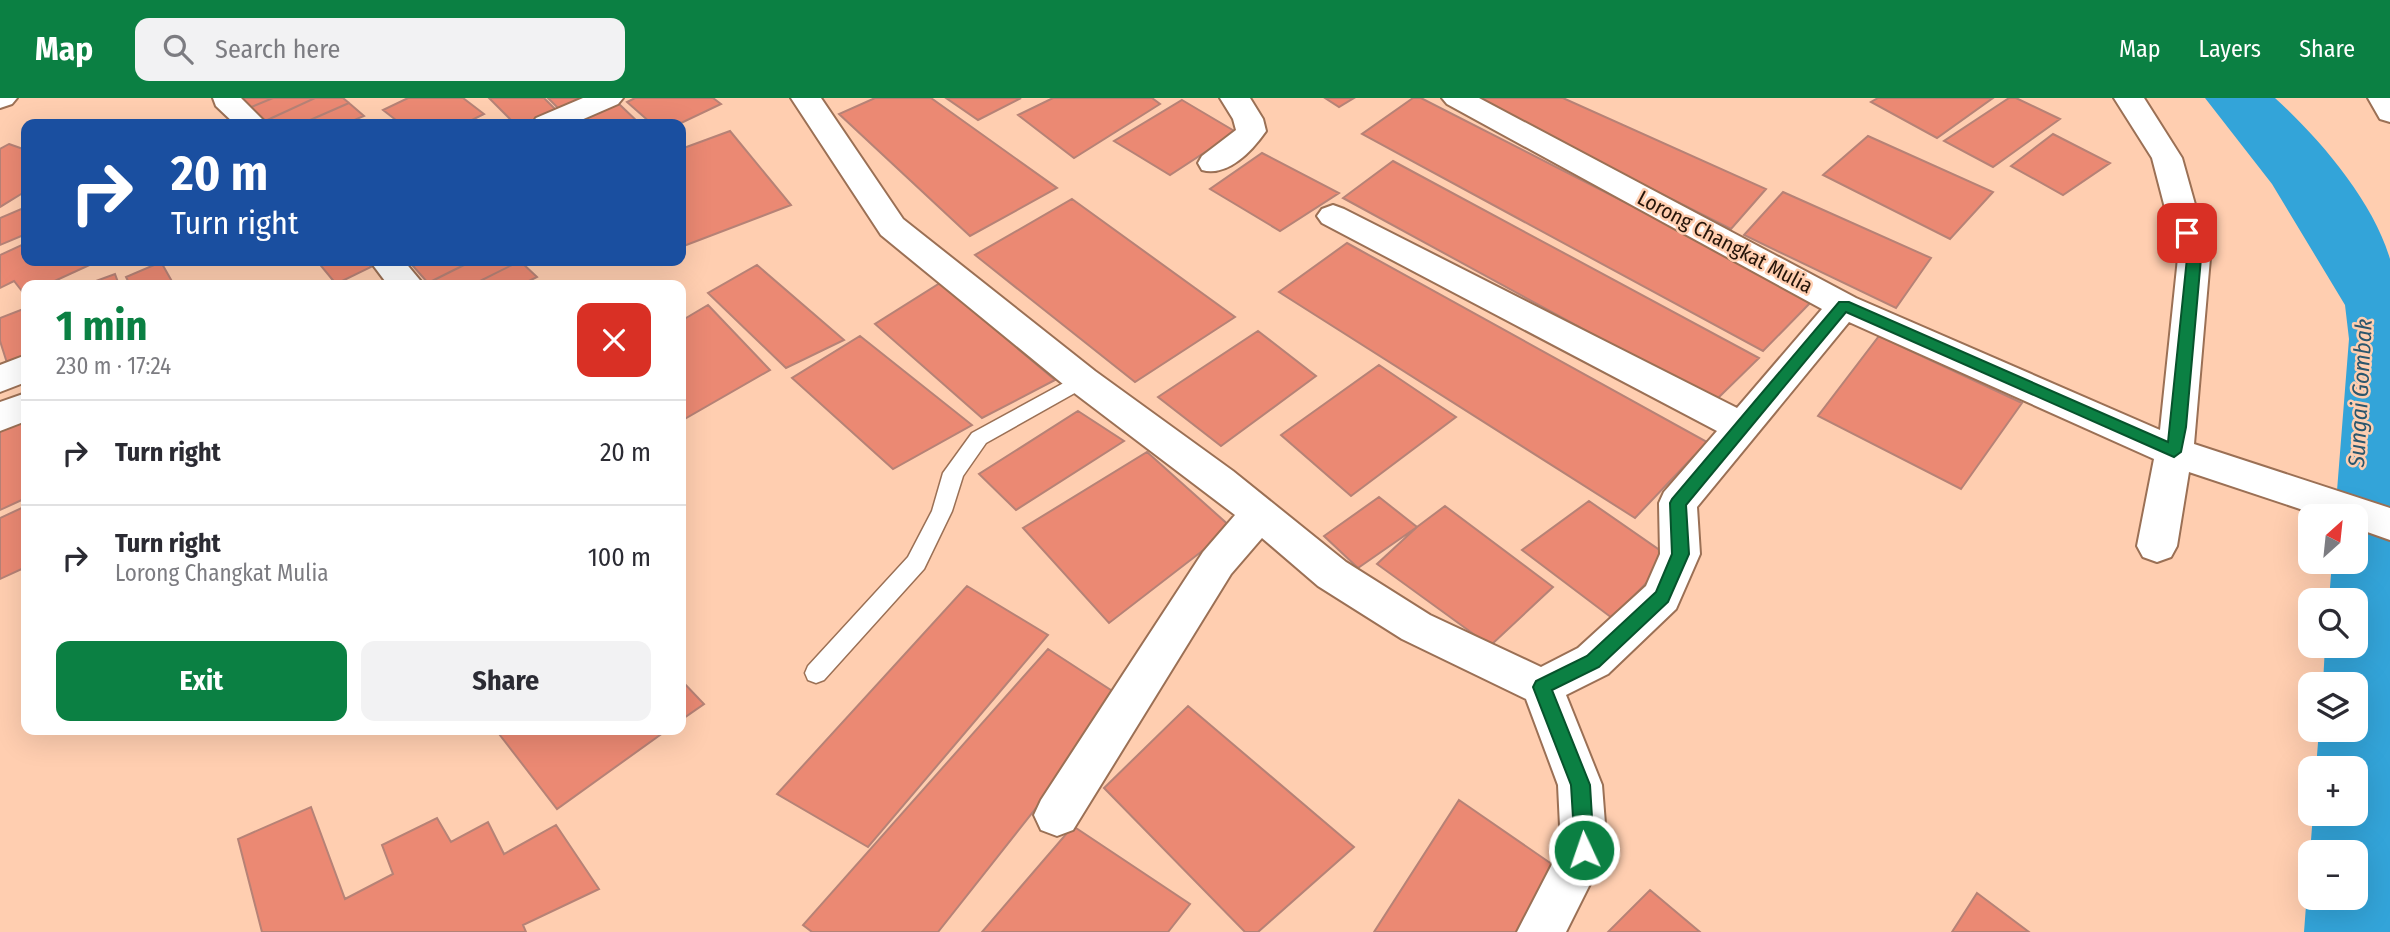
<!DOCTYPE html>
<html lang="en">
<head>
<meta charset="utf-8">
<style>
  :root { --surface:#fff; --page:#f2f2f3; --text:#2b2b33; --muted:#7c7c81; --line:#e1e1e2; --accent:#0b8043 }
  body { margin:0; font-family:"Fira Sans Condensed",sans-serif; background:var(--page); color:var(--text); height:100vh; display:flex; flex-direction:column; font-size:26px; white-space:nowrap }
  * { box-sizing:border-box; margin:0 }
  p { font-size:23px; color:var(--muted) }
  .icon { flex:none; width:38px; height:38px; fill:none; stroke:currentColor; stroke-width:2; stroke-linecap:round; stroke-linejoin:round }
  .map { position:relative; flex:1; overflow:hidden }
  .drawer { position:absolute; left:21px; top:182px; width:665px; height:455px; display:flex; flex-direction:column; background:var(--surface); border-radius:14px; box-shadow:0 7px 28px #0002 }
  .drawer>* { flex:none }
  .guide { position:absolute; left:21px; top:21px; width:665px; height:147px; border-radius:14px; box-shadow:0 7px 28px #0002; background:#1a4fa0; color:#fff; overflow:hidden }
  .needle { width:46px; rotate:27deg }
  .controls { position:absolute; left:2298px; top:406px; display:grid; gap:14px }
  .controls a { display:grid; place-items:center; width:70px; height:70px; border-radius:14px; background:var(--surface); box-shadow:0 7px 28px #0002; font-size:35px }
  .pin { position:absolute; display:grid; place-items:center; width:60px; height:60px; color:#fff; margin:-30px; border-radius:14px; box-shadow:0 4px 10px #0006 }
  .me { position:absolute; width:77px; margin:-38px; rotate:357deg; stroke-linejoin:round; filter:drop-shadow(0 0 5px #0008) }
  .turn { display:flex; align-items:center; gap:24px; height:147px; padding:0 35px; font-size:32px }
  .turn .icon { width:91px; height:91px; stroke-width:2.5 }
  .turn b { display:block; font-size:49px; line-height:60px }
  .round { display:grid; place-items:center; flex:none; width:74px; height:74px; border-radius:14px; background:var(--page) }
  .summary { display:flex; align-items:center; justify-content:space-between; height:119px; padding:0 35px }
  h1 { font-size:42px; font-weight:700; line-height:52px; color:var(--accent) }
  .button { display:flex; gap:14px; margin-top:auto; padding:14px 35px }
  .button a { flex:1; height:80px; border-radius:14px; background:var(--accent); color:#fff; font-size:28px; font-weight:700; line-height:80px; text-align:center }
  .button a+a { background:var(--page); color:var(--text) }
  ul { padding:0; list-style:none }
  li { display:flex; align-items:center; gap:21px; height:105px; padding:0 35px; border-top:2px solid var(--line) }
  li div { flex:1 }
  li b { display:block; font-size:26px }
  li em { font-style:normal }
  header { display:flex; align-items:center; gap:42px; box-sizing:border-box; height:98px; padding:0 35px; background:var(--accent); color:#fff }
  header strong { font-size:33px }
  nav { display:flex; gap:38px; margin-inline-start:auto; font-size:24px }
  .search { width:490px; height:63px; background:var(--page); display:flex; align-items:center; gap:18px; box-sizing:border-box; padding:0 24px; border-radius:14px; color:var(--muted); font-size:26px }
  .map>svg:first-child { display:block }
</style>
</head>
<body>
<header>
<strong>Map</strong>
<div class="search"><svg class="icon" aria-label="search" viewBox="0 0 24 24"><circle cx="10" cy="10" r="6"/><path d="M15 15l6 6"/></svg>Search here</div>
<nav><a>Map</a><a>Layers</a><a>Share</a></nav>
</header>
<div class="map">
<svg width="2390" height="834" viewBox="0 0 2390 834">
  <rect width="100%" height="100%" fill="#ffceb0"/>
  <path fill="#33a4d9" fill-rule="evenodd" d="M2205 0H2275C2320 41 2373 103 2390 161V834H2304L2313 716H2356V670H2316L2319 632H2356V586H2323L2325 548H2356V502H2329L2332 464H2356V418H2335L2349 241 2345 207 2272 86ZM2310 754H2356V800H2310Z"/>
  <path fill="#eb8973" stroke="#b68276" stroke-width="2" d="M238 0H273L249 10Z
    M273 0H315L263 24 249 10Z
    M315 0H343L349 5 301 26H266L263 24Z
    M408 0H463L484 16 464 26H401L383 12Z
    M489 0H544L557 13 527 26H515Z
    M548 0H592L561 13Z
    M635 0H713L721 6 679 26H652L627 4Z
    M875 0H931L1057 90 970 138 839 16Z
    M946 0H1021L978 22Z
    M1053 0H1152L1160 6 1074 60 1018 17Z
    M1325 0H1354L1339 9Z
    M1413 0H1421L1814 201 1763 253 1362 36Z
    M1471 0H1563L1766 91 1731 131Z
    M1878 0H1993L1937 40 1871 4Z
    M2009 0H2016L2060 21 1993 69 1944 43Z
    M1182 2 1236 34 1170 77 1114 43Z
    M349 5 364 18 345 26H301Z
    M618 5 640 26H569Z
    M730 33 791 107 681 149V51Z
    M2053 36 2110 65 2063 97 2011 68Z
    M1868 38 1993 94 1950 141 1823 77Z
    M9 46 26 52V93L0 109V51Z
    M1262 55 1339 95 1280 133 1210 91Z
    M1393 63 1759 260 1715 303 1343 100Z
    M1783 94 1931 160 1896 210 1744 137Z
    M1072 101 1235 219 1135 284 975 157Z
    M26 109V136L0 147V120Z
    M26 145V163L96 164 46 187H26L25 197 14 183 0 190V157Z
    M1347 145 1707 344 1635 420 1279 194Z
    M317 163H366L371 169 336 186Z
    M424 163H472L428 185 413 168Z
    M472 163H520L472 187H431L428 185Z
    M520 163 537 179 521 187H472Z
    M161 164 174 187H130L126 179Z
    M757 167 844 242 786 270 708 195Z
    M115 176 119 187H85Z
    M940 185 1055 282 982 320 875 226Z
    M708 207 770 272 681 323V223Z
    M26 210V258L7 265 0 243V220Z
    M1258 233 1316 278 1221 348 1158 299Z
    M860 238 972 327 893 371 792 280Z
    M1879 238 2022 305 1961 391 1818 318Z
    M1379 267 1456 319 1351 398 1281 337Z
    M1078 313 1124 343 1016 412 979 376Z
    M26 319V400L0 412V330Z
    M1147 354 1232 430 1109 525 1023 430Z
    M1379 399 1417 429 1358 470 1324 438Z
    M1589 403 1671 460 1612 520 1522 452Z
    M26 408V469L0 481V420Z
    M1445 408 1553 489 1490 548 1377 466 1417 429Z
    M967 488 1048 537 868 749 777 696Z
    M1048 551 1123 600 938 834H812L803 827Z
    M681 582 704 606 681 622Z
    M1188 608 1354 749 1258 834H1245L1104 690Z
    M496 632H667L557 711Z
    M1459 702 1556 769 1517 834H1374Z
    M311 709 345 801 393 776 382 747 437 720 451 744 488 724 504 756 556 727 599 791 523 827 526 834H262L238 741Z
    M1073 728 1190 806 1168 834H982Z
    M1650 792 1700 834H1608Z
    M1977 795 2029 834H1952Z"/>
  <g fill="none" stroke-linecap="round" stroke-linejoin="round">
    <defs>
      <path id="lane" d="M1082 275 1089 277 1092 282 1089 287 986 345 963 378 952 413 924 471 824 582 816 585 808 582 805 575 808 568 908 459 932 413 943 375 972 335Z"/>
      <path id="street" d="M0 0H17L12 6 0 10Z
        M213 0H241L267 26H235L216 8Z
        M583 0H623L618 6 572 26H532L536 20Z
        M791 0H821L903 121 1095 273 1233 373 1346 464 1430 517 1541 569 1578 550 1646 488 1660 456 1659 405 1664 394 1717 333 1322 125 1317 118 1322 111 1333 107 1344 111 1737 310 1822 211 1447 6 1442 0H1479L1856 200 2160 332 2178 160 2152 60 2114 0H2144L2182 60 2210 160 2194 346 2390 410V442L2356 430V418H2321L2189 374 2177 448 2171 459 2157 464 2143 459 2137 448 2154 361 1849 224 1697 409 1700 456 1676 511 1608 576 1566 597 1602 687 1607 752 1566 834H1517L1561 749 1558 687 1526 601 1402 541 1318 488 1262 440 1231 476 1073 732 1057 738 1041 732 1034 717 1041 702 1203 454 1235 417 1069 291 881 137Z
        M1220 0H1250L1263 21 1266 33C1252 53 1228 79 1202 72L1198 65 1202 58 1236 32 1233 21Z
        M2368 0H2390V24L2380 21Z
        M370 163H404L424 187H388Z
        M26 257V284L0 294V267Z
        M26 295V323L0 333V304Z"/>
    </defs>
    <use href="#lane" stroke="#9b7055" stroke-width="3"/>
    <use href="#street" stroke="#9b7055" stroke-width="4"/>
    <use href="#lane" fill="#fff" fill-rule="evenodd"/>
    <use href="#street" fill="#fff" fill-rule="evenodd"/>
  </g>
  <path fill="#0b8043" stroke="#07532c" stroke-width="2" d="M2187 130 2194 135 2201 160 2186 329 2181 354 2174 359 1846 214 1686 407 1689 456 1668 504 1599 569 1552 592 1590 687 1594 752 1591 759 1584 761 1578 759 1575 752 1571 687 1533 589 1536 583 1587 558 1656 494 1672 456 1670 405 1672 401 1839 204H1849L2168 344 2187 160 2181 135Z"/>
  <g text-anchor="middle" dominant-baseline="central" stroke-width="5" stroke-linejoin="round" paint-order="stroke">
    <g font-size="21" fill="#26150a" stroke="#ffceb0">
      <text transform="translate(1725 144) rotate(28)">Lorong Changkat Mulia</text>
    </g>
    <g font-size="23" font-style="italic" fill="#2a566d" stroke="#ffceb0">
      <text transform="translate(2360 295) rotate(-87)">Sungai Gombak</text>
    </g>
  </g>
</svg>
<div class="controls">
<a><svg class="needle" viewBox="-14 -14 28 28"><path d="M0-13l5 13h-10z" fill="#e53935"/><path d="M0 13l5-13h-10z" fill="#7c7c81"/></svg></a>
<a><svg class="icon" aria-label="search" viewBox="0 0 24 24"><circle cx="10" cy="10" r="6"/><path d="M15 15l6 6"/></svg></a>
<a><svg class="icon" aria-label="layers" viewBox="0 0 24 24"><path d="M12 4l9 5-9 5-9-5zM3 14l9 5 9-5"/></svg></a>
<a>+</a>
<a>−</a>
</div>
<div class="pin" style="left:2187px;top:135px;background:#d93025"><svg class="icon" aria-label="arrive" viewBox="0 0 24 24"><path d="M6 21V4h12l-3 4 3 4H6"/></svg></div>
<svg class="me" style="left:1584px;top:752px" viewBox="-20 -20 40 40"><circle r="17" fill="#0b8043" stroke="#fff" stroke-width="3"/><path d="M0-11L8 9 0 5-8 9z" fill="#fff"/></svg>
<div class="guide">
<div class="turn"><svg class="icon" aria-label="right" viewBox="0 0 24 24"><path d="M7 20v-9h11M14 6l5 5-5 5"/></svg><div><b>20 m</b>Turn right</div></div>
</div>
<section class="drawer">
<div class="summary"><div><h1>1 min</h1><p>230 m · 17:24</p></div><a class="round" style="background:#d93025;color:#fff"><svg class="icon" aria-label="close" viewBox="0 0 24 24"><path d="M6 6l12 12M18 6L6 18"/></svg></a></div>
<ul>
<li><svg class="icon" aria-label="right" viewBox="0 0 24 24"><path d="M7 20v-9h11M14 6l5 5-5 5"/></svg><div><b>Turn right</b></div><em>20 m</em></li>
<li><svg class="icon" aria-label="right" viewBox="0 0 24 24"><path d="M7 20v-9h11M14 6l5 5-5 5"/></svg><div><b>Turn right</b><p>Lorong Changkat Mulia</p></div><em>100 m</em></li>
</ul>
<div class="button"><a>Exit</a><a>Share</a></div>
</section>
</div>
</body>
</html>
